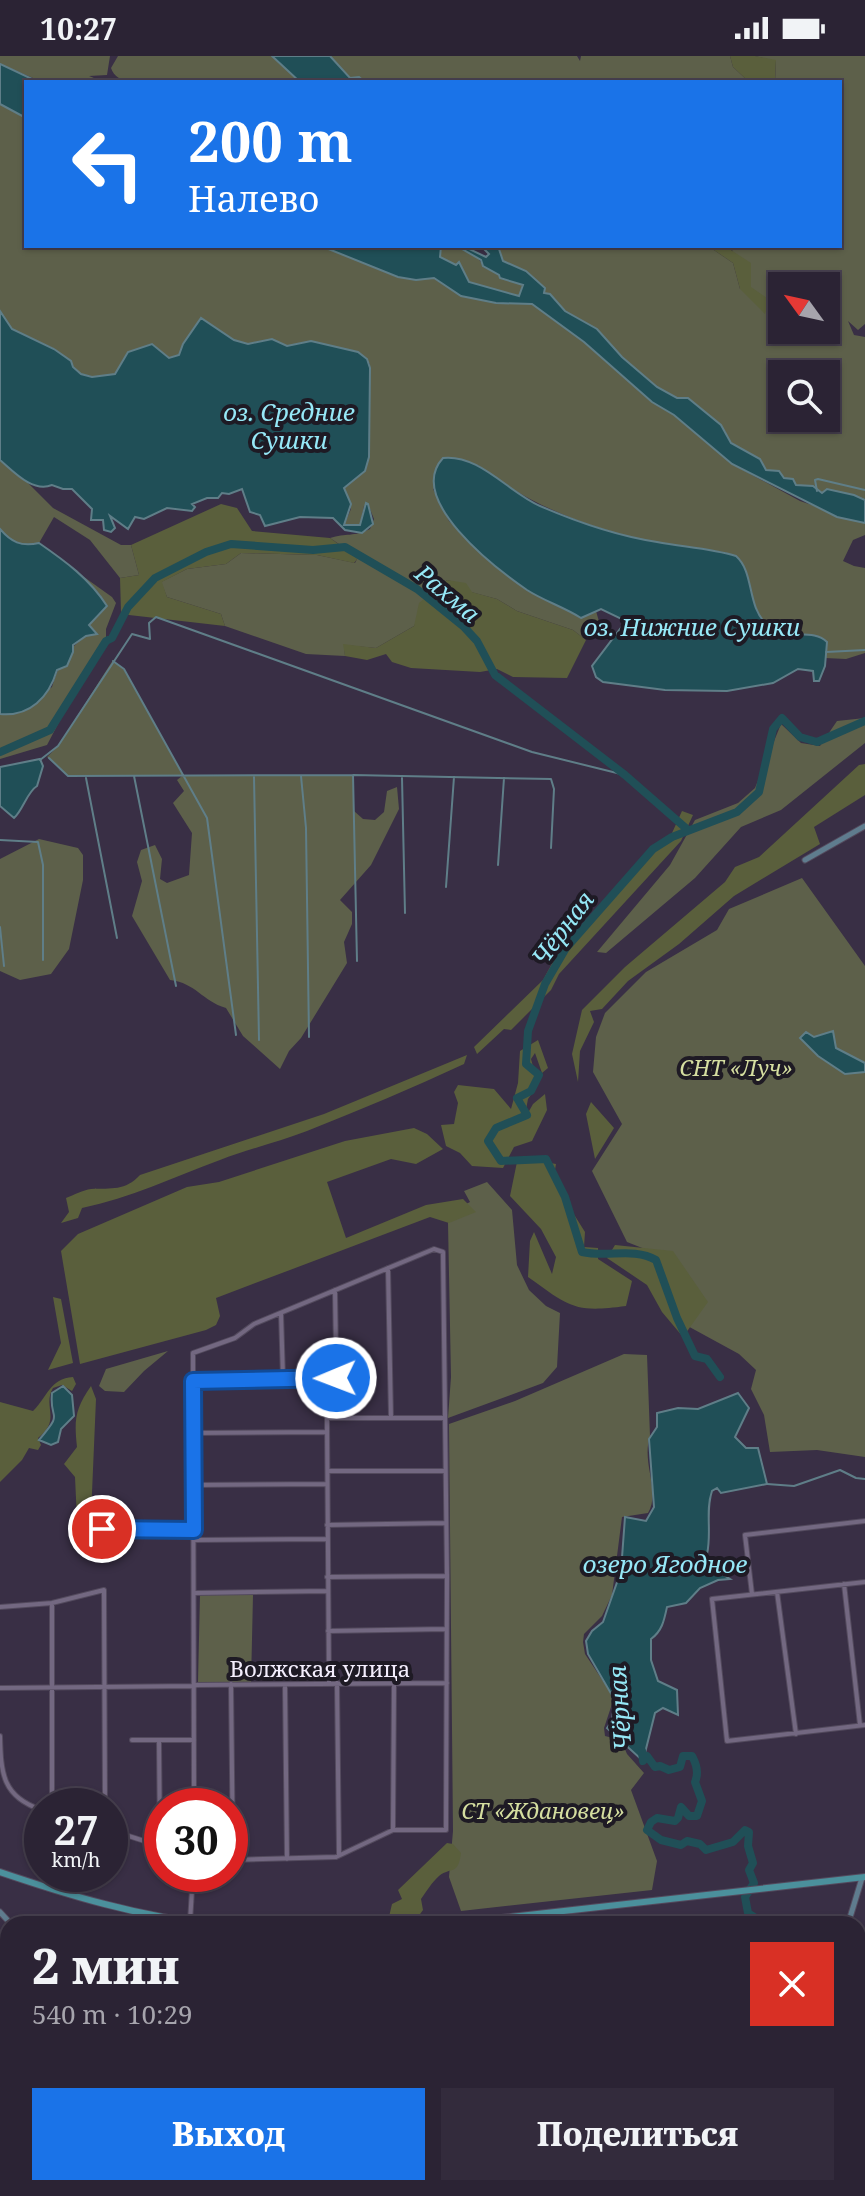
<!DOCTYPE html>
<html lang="ru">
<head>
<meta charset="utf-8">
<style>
  :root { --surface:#2b2334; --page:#332b3c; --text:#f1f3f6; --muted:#a6a4ac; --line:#47404f; --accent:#1a73e8 }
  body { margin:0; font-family:"Noto Serif",serif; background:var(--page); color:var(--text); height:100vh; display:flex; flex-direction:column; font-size:30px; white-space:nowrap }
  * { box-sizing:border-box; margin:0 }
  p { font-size:26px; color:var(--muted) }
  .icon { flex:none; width:44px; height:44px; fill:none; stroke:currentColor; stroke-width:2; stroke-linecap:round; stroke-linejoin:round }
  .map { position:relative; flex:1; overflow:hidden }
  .sheet { position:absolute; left:0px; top:1860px; width:866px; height:280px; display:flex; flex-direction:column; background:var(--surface); border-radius:24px 24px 0 0; box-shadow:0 2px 6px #0004,0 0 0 2px var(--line) }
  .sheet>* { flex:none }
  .banner { position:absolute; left:24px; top:24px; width:818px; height:168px; border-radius:0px; box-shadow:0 2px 6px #0004,0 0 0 2px var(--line); background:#1a73e8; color:#fff; overflow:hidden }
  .needle { width:52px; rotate:303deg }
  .controls { position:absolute; left:768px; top:216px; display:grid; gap:16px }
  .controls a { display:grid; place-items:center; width:72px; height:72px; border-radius:0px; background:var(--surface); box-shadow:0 2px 6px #0004,0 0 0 2px var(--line); font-size:40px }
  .speed { position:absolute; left:24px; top:1732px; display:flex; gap:16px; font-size:40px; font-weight:700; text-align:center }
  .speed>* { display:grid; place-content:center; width:104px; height:104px; border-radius:50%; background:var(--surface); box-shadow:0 2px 6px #0004,0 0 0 2px var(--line); line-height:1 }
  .speed small { font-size:20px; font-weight:400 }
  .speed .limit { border:12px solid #d22; background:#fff; color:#111 }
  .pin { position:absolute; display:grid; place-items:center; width:68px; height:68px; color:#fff; margin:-34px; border:4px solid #fff; border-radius:50%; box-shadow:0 2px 8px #0007 }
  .me { position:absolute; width:88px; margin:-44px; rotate:269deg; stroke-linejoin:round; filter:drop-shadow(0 0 6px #0008) }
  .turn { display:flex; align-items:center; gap:28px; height:168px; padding:0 32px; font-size:36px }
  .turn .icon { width:104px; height:104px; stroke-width:2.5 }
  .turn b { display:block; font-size:56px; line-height:68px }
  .round { display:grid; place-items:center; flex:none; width:84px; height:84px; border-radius:0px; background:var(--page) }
  .head { display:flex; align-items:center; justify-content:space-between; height:136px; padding:0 32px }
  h1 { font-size:48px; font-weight:800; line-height:60px }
  .action { display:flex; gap:16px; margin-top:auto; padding:16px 32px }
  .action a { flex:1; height:92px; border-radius:0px; background:var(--accent); color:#fff; font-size:32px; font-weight:800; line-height:92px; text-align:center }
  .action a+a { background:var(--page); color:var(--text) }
  .status { display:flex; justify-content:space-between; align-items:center; height:56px; padding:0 40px; background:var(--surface); direction:ltr }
  .status svg { height:22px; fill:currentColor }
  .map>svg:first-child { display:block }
</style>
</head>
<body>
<div class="status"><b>10:27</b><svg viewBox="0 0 49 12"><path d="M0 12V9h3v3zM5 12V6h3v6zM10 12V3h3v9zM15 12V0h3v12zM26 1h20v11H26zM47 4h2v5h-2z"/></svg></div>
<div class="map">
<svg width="865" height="2140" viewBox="0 0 865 2140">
  <rect width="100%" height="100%" fill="#392f45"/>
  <path fill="#5d604a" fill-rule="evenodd" d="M0 0H110L107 19 89 20 104 26 40 25 0 8Z
    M118 0H272L300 26H129C120 23 114 21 111 12Z
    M330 0H577L580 5 581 0H730L733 11 749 26H365L359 21 350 23Z
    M755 0H865V268L858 274 848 265 854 279 865 281V444L854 439 827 433 823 437 796 429 766 414C759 398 738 394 726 382V376L688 342H678L657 331 622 301 597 273 565 255 550 238 544 237 545 232 526 215 503 205 498 190H708L733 207 740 233 751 231 730 190H840V26H775L776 5ZM782 230H826V270L831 273 830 279 813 274H782ZM782 318H826V362H782Z
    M0 48 26 62V190H321L416 224 433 222 461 240 496 247 532 248 584 286 652 346 674 359 732 408 800 445 865 467V479L853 484 843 505 854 510 865 512V597L846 603 825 602 826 596 818 580C804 580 786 582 774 574 754 562 738 518 727 497 703 492 678 491 653 486 589 472 530 450 478 409L433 433 449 465 530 536 566 552 581 562 596 555 600 569 597 574 582 581 573 574 517 555 497 543 471 536 462 528 447 524 433 537 414 570 376 592 344 589 345 600 306 598 225 570 221 558 167 541 161 526 187 513 226 508 241 497 317 499 355 507 358 501 330 482C346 477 354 481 370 473L374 463 368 448 364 450 360 469H344L351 453 344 432 365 415 369 401 370 308 358 296 319 287 311 285 287 290 272 283 248 288 234 284 201 262 183 288 179 299 169 302 128 296 115 318 96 321 81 318 55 293 12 273 0 255Z
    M441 190C457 190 478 195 483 211 497 217 510 224 524 229L521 239 517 240 469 226 460 207 456 209 446 206 440 201Z
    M0 404 20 419 53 452 121 489H131L139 519 120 522 90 484 54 461 39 487C21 491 11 486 0 473Z
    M84 521 112 541 116 547 106 573V585L78 630 47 689 0 703V658L11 659 52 631C58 610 67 593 86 580 90 566 97 554 101 540Z
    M113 604 124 614 184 720 353 719 354 755 363 763 375 764 384 756 387 735 397 731 399 753 371 809 340 844 352 856V868L344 886 347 907 301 982 289 995 280 1013 243 980 226 952C202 945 196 927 170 924L132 860 142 825 137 806 141 794 155 789 162 803 160 823 167 827 189 819 192 777 173 747 184 735 177 724 182 720H68L47 701 58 690Z
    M865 662V687L781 754 741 771 695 822 606 897 597 896 670 809 695 764 738 747 755 732 781 668 801 687 820 690 837 665Z
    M39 783 78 792 83 799V824L69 893 51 918 20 924 0 915V803Z
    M802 822 865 910V1401L817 1394 770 1396 764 1359 751 1333 756 1314 739 1298 684 1268 655 1197 627 1186 592 1115 622 1068 593 1016 596 981 605 957 646 916 717 874 729 853Z
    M487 1126 512 1154 517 1209 529 1234 546 1250 560 1257 557 1311 543 1327 448 1362 451 1321 448 1167 452 1155 470 1146 464 1135Z
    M168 1295 144 1315 124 1336 105 1335 99 1330 106 1313Z
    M624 1298 647 1299 650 1380C641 1407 661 1435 648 1457L622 1461 612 1539 602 1560 584 1578 583 1586 585 1598 611 1637 613 1645 604 1672 605 1680 621 1684 627 1698 644 1717 631 1734 657 1805 652 1834 461 1855 449 1821 453 1775 449 1368 515 1345Z
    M200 1538 253 1539 251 1627 198 1626Z"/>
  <path fill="#5a5f3c" d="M730 0H755L776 4 775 26H749L733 11Z
    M708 190H730L731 194 751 207V231L770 244 765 258 740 233 733 207Z
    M221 448 237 452 252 475 330 482 358 502 354 507 317 499 241 497 226 508 187 513 162 526 167 541 221 558 225 570 129 559 121 556 120 522 139 519 131 489Z
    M447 524 466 527 472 536 497 543 517 555 573 574 586 584 567 622 513 621 497 613 480 616 411 612 392 606 386 598 367 604 345 600 343 588 376 592 414 570 419 547Z
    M865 708V739L814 771 820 788 734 840 679 888 628 925 602 953 590 955 594 966 580 995 578 1026 572 998 582 954 625 911 725 826 735 811 759 801 859 709Z
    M682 755 693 759 681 785 559 918 551 934 511 974 504 973 477 998 474 991 543 924 555 902 672 777Z
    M538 984 548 1012 542 1017 535 997 531 1003 538 1029 528 1043 524 1064 533 1048 545 1038 547 1054 532 1085 514 1091 503 1112 472 1110 460 1097 446 1090 441 1069 454 1068 458 1047 454 1036 458 1029 494 1033 511 1053 518 1027 520 995Z
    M467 999 464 1008C412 1032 360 1054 307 1075 278 1086 249 1093 220 1104 174 1121 130 1142 82 1152L78 1162 61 1167 69 1156 66 1142C74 1139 83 1134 91 1133 112 1132 125 1135 140 1119L324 1058Z
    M591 1046 614 1072 595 1103 586 1058Z
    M414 1072 427 1078 443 1093 416 1108 391 1103 327 1126 346 1182 426 1149 463 1143 476 1156 449 1167 430 1161 216 1242 220 1260 216 1269 206 1274 80 1308 61 1195 78 1178 187 1131 219 1126 345 1085Z
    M518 1101 556 1108 553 1125 585 1176 584 1191 598 1192V1203L632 1225 626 1250C574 1257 570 1251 528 1221L530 1185 534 1176 552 1218 556 1201 541 1173 510 1140Z
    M615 1189 673 1195 708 1246 683 1281 662 1256 647 1229 607 1202Z
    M53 1241 61 1243 73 1307 48 1314 61 1287Z
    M73 1321 76 1328 72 1335 62 1329 53 1332C42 1351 62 1363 38 1382L41 1389 38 1394 29 1392 22 1404 0 1426V1346L33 1355C47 1342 50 1322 73 1321Z
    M91 1330 96 1343 91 1460 77 1464 75 1421 64 1408 77 1391C74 1364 75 1353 91 1330Z
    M447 1787 453 1788 461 1797C458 1820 452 1810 439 1820 432 1826 426 1836 421 1843L423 1854 415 1865H388L392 1848 402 1843 398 1834Z"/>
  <path fill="#204f57" stroke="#5f7e88" stroke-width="2" d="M272 0H330L350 22 359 21 365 26H300Z
    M0 8 32 23 49 26H26V62L0 48Z
    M321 190H441L440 201 456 209 459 206 469 226 519 240 523 229 500 222 499 219 483 210 481 204 457 190H463L486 201 489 198 481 190H498L503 205 526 215 545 232 544 237 550 238 565 255 597 273 622 301 657 331 677 342H688L721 369 731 387 760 403 766 414 779 415 784 422 793 423 796 429 813 430 822 437 827 433 854 439 865 444V467L837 461 732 408 674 359 652 346 584 286 532 248 496 247 461 240 434 222 416 224 398 221Z
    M0 255 12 273 54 293 71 305 73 311 81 318 92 321 115 318 128 296 152 288 169 302 179 299 183 288 201 262 234 284 248 288 272 283 287 290 311 285 358 296 367 303 370 312 369 401 365 415 344 432 351 448 344 469H360L366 447 368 448 373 468 362 477 345 474 333 462 300 461 265 470 260 459 250 456 242 433 229 438 222 437 218 442H207L192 448 195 451 192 455 167 452 144 463 135 461 128 473 110 460 115 472 111 476 104 474 103 464H91L92 453 72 433H63L52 429C33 437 14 416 0 404Z
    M443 402C479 398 508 436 540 450 577 466 618 480 657 486 683 491 711 492 736 500 755 517 746 549 767 569 785 586 812 571 827 586L825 610 819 625H814L813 615 798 613 773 627 727 635 665 634 603 626 596 621 592 610 626 565 601 553 581 562C564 551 544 545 527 534 495 512 405 443 443 402Z
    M0 473C11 486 21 491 39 487 65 505 90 523 107 550L89 569 97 578 86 580 73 589V596L67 610 57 614C49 641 30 661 0 658Z
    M40 703 43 710 37 730C27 736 23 754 14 762L0 750V711Z
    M833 975 836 992 865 1007V1016L845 1018 818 1000 800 982 806 976 814 981Z
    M63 1330 72 1339 74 1360 61 1373 58 1386 51 1389 39 1384C65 1353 49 1367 52 1337Z
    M738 1337 749 1352 735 1381 746 1392H758L767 1428 721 1437 717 1432 712 1435C705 1455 712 1477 707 1498L717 1515 730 1523 718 1524 700 1532 686 1547 667 1551C664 1565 662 1575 651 1583V1604L658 1625 677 1634 678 1659 663 1652 655 1657 643 1705 607 1672 612 1665 614 1648 624 1643 623 1639 613 1641 588 1598 586 1585 592 1575 603 1566 621 1515 625 1461 646 1465 654 1451 649 1383 657 1371V1357L678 1352 698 1353Z"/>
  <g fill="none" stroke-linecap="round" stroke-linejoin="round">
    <path stroke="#5f7e88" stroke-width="2" d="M817 435 815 424 818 423 865 434
      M826 596 865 594
      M113 605 124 613 207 762 236 979
      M49 702 68 720 353 719 551 723 554 733 551 792
      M40 704 58 690 132 578 150 583 149 567 156 561 532 696 625 719
      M353 719 357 905
      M134 720 176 930
      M301 720 306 772 309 981
      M254 721 259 984
      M86 722 117 882
      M402 722 405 857
      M0 784 38 786 43 809V904
      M498 809 504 722
      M446 831 454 721
      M0 871 4 910
      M767 1428 794 1430 840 1414 856 1422 865 1423"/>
    <path stroke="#204f57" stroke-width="8" d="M0 696 50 674 106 585 112 582 128 551 155 522 206 496 231 488 313 494 345 491 417 533 464 571 477 585 495 619 625 719 688 774
      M720 1321 707 1303 695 1300 677 1262 656 1204C633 1191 608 1202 582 1196L565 1141 546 1103 501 1105 488 1085 496 1072 527 1059 517 1042 531 1035 539 1019 526 1008 528 975 545 928 566 892 653 793 672 781 737 756 759 736 773 673 782 662 800 681 817 686 865 665
      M642 1695 643 1705 647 1700 655 1711 660 1710 669 1714 680 1711 683 1700H692C697 1709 699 1717 695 1726L702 1745 697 1760H689L681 1751 678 1762 675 1765 657 1762 651 1766 647 1774 661 1784 681 1789 687 1785 700 1788 706 1794 733 1786 745 1774 749 1776 748 1790 753 1807 749 1814 754 1827 745 1841 748 1857 765 1868
      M784 2132 788 2140"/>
    <defs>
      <path id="street" d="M388 1212 391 1362
        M335 1234 337 1362
        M281 1257 283 1322
        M193 1325 336 1322
        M193 1377 327 1376
        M328 1415H445
        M194 1429 327 1428
        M327 1469 446 1467
        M102 1473 95 1479H89V1474L102 1473 194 1474
        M195 1484 327 1483
        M327 1521 447 1520
        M865 1526 712 1543 727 1685 865 1669
        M844 1528 860 1669
        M777 1536 796 1678
        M195 1537 328 1535
        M752 1538 745 1479 865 1465
        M0 1551 52 1547 104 1534 105 1750
        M328 1575 446 1573
        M337 1627 339 1799
        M231 1628 233 1804
        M329 1628 327 1362H445
        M195 1629 447 1627
        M285 1629 287 1803
        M0 1632 195 1630
        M0 1680C1 1717 2 1741 42 1754
        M132 1684H194
        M159 1684 160 1790
        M52 1750V1548
        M194 1750 193 1297 235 1282 254 1268 434 1193 443 1196 447 1520 446 1774H393L336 1801 230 1804
        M110 1774 160 1790
        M393 1774 394 1627
        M190 1866 193 1818
        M0 1998 8 1989
        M858 2062 864 2140
        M210 2132 214 2140
        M572 2132 574 2140
        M680 2132 682 2140
        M190 2140 197 2132"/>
      <path id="secondary" d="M805 804 865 770
        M0 1856 11 1868
        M848 1868 862 1822"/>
      <path id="primary" d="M0 1816C68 1839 140 1861 212 1868
        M449 1868 865 1821"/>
    </defs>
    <use href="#street" stroke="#534a5d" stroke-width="6"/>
    <use href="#secondary" stroke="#534a5d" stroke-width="7"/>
    <use href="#primary" stroke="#534a5d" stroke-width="8"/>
    <use href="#street" stroke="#736881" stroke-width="4"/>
    <use href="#secondary" stroke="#5f7c8e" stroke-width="5"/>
    <use href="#primary" stroke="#4b909c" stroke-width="6"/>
  </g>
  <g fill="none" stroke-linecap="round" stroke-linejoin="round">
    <defs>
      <path id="route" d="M102 1473 194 1474 193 1325 336 1322"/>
    </defs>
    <use href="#route" stroke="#114b97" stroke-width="20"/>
    <use href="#route" stroke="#1a73e8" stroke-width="14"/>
  </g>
  <g text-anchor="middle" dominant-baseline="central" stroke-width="8" stroke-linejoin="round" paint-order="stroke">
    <g font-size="22" font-style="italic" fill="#d5dea0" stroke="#1e1a24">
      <text x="736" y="1011">СНТ «Луч»</text>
      <text x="543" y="1754">СТ «Ждановец»</text>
    </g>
    <g font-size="22" fill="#f3edfc" stroke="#1e1a24">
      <text x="320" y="1612">Волжская улица</text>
    </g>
    <g font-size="24" font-style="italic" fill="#96e8f7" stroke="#1e1a24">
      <text x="289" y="355">оз. Средние<tspan x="289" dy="28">Сушки</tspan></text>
      <text transform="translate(448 537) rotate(40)">Рахма</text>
      <text x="692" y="570">оз. Нижние Сушки</text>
      <text transform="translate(562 872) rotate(-53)">Чёрная</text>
      <text x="665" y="1507">озеро Ягодное</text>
      <text transform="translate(619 1652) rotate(-94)">Чёрная</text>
    </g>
  </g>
</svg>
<div class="controls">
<a><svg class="needle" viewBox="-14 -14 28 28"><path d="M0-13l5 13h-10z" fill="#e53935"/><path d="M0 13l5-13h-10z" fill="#a6a4ac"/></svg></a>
<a><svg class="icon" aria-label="search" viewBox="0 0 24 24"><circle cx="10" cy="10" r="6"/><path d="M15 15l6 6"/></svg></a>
</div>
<div class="speed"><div>27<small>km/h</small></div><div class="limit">30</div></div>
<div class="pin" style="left:102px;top:1473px;background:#d93025"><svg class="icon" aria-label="arrive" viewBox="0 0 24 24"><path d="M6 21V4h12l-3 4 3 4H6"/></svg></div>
<svg class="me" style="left:336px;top:1322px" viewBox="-20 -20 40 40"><circle r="17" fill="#1a73e8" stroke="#fff" stroke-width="3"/><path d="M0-11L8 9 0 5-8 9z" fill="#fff"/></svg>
<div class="banner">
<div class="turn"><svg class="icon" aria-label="left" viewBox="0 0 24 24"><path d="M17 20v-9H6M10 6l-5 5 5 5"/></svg><div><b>200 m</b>Налево</div></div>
</div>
<section class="sheet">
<div class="head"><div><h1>2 мин</h1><p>540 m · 10:29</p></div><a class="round" style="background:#d93025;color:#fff"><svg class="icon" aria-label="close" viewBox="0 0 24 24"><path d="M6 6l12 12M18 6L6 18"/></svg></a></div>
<div class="action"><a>Выход</a><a>Поделиться</a></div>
</section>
</div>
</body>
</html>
